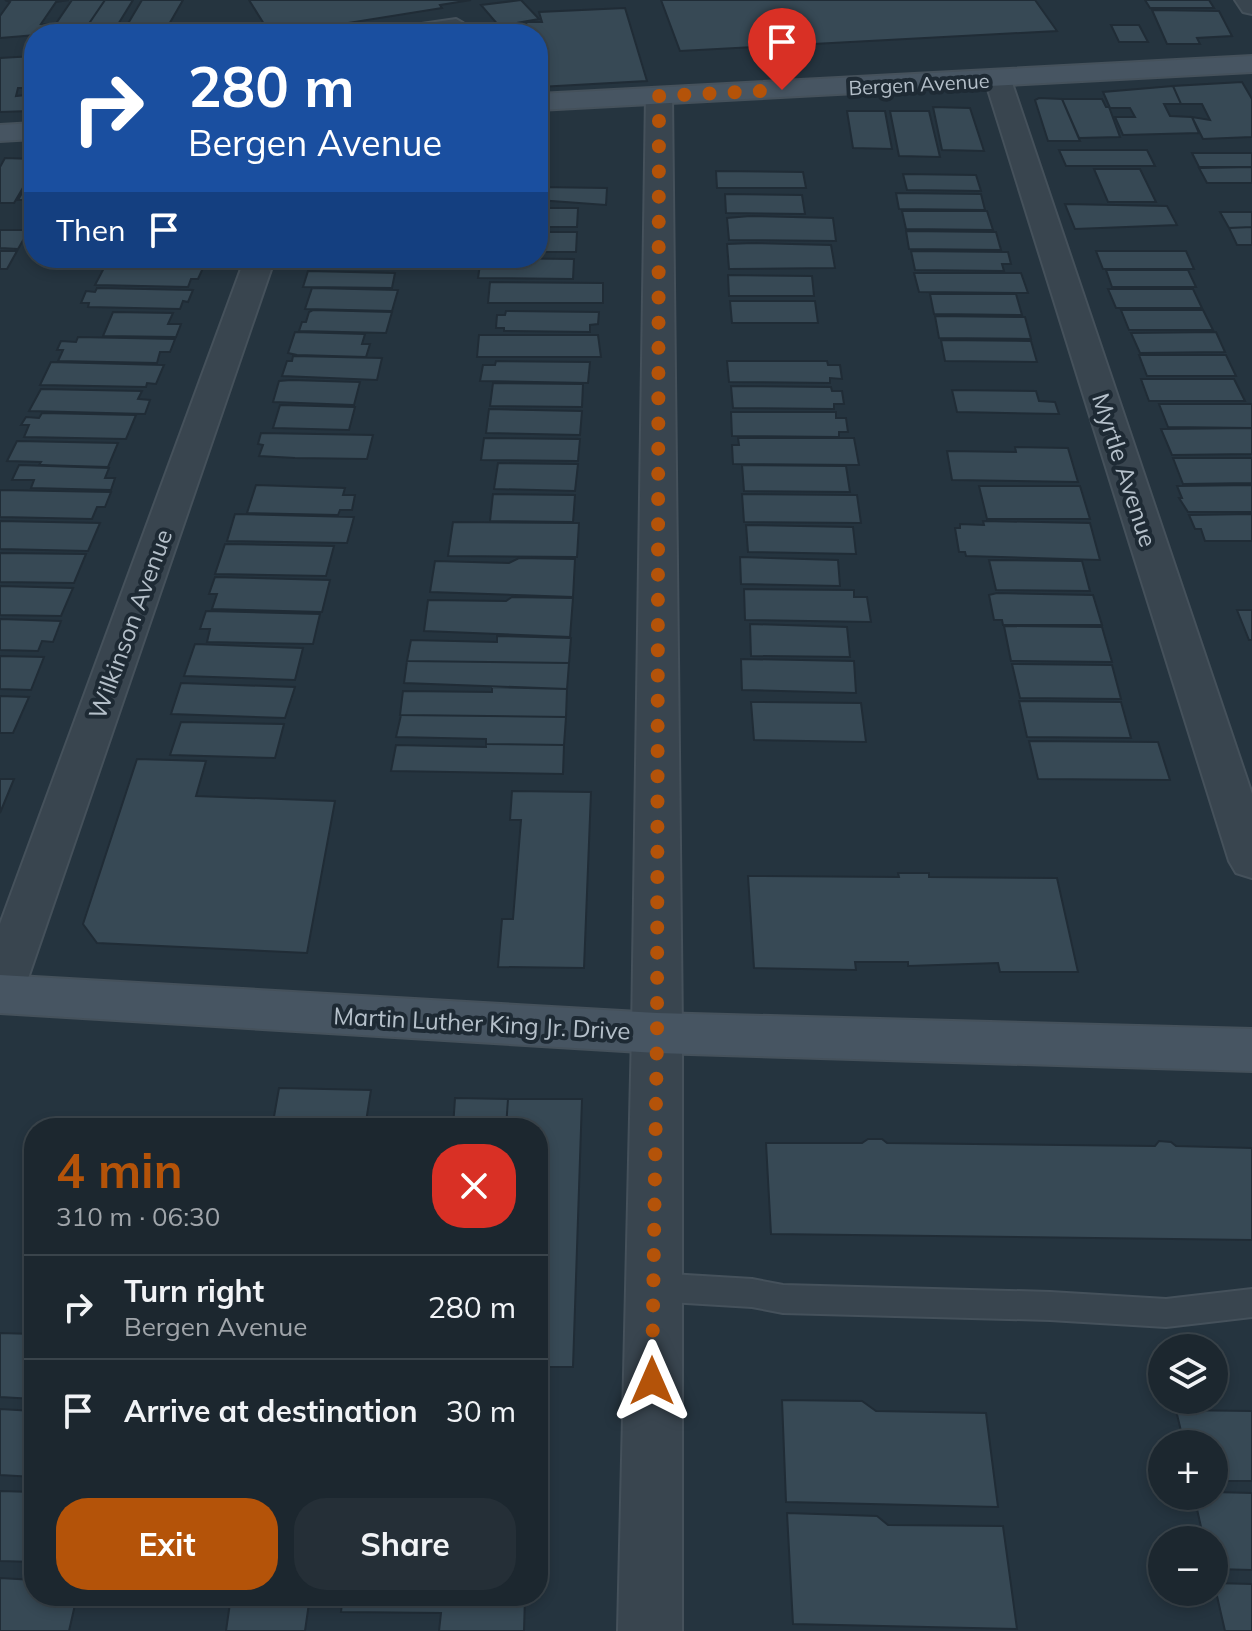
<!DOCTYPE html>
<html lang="en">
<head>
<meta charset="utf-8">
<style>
  :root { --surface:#1c272f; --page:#252f37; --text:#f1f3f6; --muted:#a0a5aa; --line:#3a444b; --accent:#b45309 }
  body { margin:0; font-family:Mulish,sans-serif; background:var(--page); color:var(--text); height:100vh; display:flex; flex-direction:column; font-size:30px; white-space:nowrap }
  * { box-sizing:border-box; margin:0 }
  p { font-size:26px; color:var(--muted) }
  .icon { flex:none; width:44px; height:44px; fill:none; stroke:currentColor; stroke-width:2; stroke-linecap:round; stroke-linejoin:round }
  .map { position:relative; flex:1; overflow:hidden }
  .panel { position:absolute; left:24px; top:1118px; width:524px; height:488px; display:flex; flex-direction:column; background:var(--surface); border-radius:32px; box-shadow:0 4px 12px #0003,0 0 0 2px var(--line) }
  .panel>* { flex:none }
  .top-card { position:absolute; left:24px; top:24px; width:524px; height:244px; border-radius:32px; box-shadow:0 4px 12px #0003,0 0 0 2px var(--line); background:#1a4fa0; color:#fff; overflow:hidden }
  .fabs { position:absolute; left:1148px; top:1334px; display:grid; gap:16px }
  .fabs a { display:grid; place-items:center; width:80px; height:80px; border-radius:50%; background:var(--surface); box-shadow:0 4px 12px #0003,0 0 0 2px var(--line); font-size:40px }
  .pin { position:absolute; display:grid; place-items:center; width:68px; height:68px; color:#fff; margin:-82px -34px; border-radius:50% 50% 50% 0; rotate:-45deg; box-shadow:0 0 8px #0007 }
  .pin .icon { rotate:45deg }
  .me { position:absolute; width:88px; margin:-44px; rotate:0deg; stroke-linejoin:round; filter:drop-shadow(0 0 6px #0008) }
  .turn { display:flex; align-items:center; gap:28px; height:168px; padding:0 32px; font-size:36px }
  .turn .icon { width:104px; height:104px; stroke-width:2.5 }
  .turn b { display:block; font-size:56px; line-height:68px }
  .then { display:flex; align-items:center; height:76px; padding:0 32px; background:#0003; gap:16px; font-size:30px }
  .round { display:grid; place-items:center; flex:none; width:84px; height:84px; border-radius:32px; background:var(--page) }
  .head { display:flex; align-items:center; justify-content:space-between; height:136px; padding:0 32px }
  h1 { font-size:48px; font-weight:700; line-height:60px; color:var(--accent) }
  .cta { display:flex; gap:16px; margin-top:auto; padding:16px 32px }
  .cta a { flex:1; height:92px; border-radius:32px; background:var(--accent); color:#fff; font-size:32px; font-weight:700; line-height:92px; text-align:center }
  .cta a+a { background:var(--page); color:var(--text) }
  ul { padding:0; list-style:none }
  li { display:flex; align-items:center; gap:24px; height:104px; padding:0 32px; border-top:2px solid var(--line) }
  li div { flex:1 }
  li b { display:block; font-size:30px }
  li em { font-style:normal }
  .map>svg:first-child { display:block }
</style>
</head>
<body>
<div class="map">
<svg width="1252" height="1631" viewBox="0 0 1252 1631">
  <rect width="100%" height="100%" fill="#25343f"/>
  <path fill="#374955" stroke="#202c36" stroke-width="2" d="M5 0H69L56 2 41 24H54L48 34 0 38V16L10 2Z
    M72 0H105L88 25H55Z
    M105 0H133L117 26 88 25Z
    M142 0H183L164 33 123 32Z
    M249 0H471L440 5 442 8 311 29 308 26 269 32Z
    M521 0 539 19 499 26 481 5Z
    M661 0H1035L1057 31 680 51Z
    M1145 0H1209L1214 8H1150Z
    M625 8 647 81 539 87 538 34H528L526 22H542L539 12Z
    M1152 10 1219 11 1232 36 1197 38 1200 44H1167Z
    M1111 25H1139L1148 42H1119Z
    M34 56V71H29L26 88H18L16 96 34 94 30 111 0 112V58Z
    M1242 82 1252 99V137L1203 139 1192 117 1210 120 1202 104H1181L1173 86Z
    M1173 86 1181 104H1164L1170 116 1192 117 1199 133 1123 135 1115 117H1135L1130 108H1110L1103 92Z
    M1039 98 1062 99 1080 141H1048L1035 100Z
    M1062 99H1102L1106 107H1109L1120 137 1079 138Z
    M933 107 970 108 984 151 942 150Z
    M847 111H885L892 149 853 148Z
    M890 111H929L940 157 899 156Z
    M538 125H546L541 166H538Z
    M1059 150H1147L1155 166H1066Z
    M1192 153H1252V167H1199Z
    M5 158 34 159V169L14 203H0V167Z
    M1252 167V183H1207L1199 168Z
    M1094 169H1140L1156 202H1108Z
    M716 171 803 172 806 188H717Z
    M34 172V200H18Z
    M903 174 976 175 981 191 907 190Z
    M538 187 607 188 606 205 538 200Z
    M896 193 981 194 985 210 899 209Z
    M725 194 802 195 805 214 726 213Z
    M1065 204 1167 206 1177 225 1075 229Z
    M538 208H578L577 227H538Z
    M902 211H987L993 230 906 229Z
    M1220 212H1252V227L1229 228Z
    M750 216 833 218 836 241 729 240 727 218Z
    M1252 227V245H1237L1229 228Z
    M0 230H29L18 249 0 248Z
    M906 231 996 232 1001 250 909 249Z
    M538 232H577L576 252H538Z
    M753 243 831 245 835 268 729 269 727 244Z
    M0 251H17L7 269H0Z
    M911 251 1008 252 1011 264H1002L1004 271 915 270Z
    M1096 251H1186L1194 269H1103Z
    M96 258H208H199L196 266 93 264Z
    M318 258H400L399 262Z
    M481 258 574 259 573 279 478 278Z
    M105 266 203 268 198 279H191L188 287 95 285Z
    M1106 270H1188L1196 287H1112Z
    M308 271 395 273 392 288 303 287Z
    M914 273H1021L1028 293 919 292Z
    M728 275 812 276 814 296H729Z
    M490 282 603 283V303H488Z
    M97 288 193 290 188 302 183 301 180 309 88 307 89 303H81L86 291 95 292Z
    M312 288 398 290 392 311 305 309Z
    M1108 289H1193L1202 308H1116Z
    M930 294H1016L1022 315 934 314Z
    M730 301H815L818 323H732Z
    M313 310 392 312 386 333 299 331 302 322H306L309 312Z
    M1121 310H1203L1213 330H1129Z
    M506 311 599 312 598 324 590 325V332L504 331V328H496L497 315H505Z
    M113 312 173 313 168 324H181L176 337 103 336Z
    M935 316 1025 317 1031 339 939 338Z
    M295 332 365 334 362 344H370L366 357 297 355 288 353Z
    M1216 332 1225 352 1140 353 1131 333Z
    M479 335H598L601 357H477Z
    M78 337 175 339 170 352H160L157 363 58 361 63 350H57L61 341 76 342Z
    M941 340 1031 341 1037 362 945 361Z
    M1139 355H1226L1236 376H1147Z
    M293 356 382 358 377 380 282 376 287 361H292Z
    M496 361 590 362 588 383 480 381 483 365H495Z
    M727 361H827L828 365H840L842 379 830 378V383L729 382Z
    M51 362 164 365 156 384 147 383 146 387 40 385Z
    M1141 379H1234L1245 401H1149Z
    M291 380 360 382 354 405 273 402 279 381Z
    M493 383 583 384 582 407 490 406Z
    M731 386 831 387 832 391H842L844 404H834V409L733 408Z
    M41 389 142 391 138 399 150 400 145 414 29 411Z
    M952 390 1036 391 1039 401 1055 402 1059 414 957 412Z
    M1159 404H1252V428L1168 427Z
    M280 405 355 407 349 430 273 428Z
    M489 409 582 411 580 435 486 433Z
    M731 412H836V418H846L848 432H839V437L732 436Z
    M42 413 136 415 126 439 24 437 29 425H21L26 417 39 418Z
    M1252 428V454L1172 455 1161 429Z
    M261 433 373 435 367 459 295 458 259 456 263 445 258 444Z
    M484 438 580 439 578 461 481 460Z
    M738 438H854L859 465 733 464 732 445H739Z
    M17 441 118 443 108 467 39 465 41 462 7 461Z
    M1015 447 1068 448 1078 482 952 480 947 451 1016 452Z
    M1173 458H1252V483L1183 484Z
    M498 463 578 464 575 491 494 489Z
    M19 465 109 468 105 478H115L111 490 31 488 34 480H12Z
    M742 465 846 466 850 492 744 491Z
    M256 485 345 488 343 495H355L352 510H340L338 515 247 513Z
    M1252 485V512H1188L1179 498H1182L1177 486Z
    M979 486H1080L1090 519H987Z
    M0 490 111 492 105 507H97L92 519 0 517Z
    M493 494 575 495 573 522 490 521Z
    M742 494 857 495 861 523 744 522Z
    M235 514 354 517 347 543 227 541Z
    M1252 514V541H1205L1201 529H1195L1189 515Z
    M0 521 100 523 88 551 0 549Z
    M983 521 1090 523 1100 560 966 556 965 552H959L955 528H960V524L984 525Z
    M453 522 579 523 577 557 448 556Z
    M746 525 853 527 856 554 748 552Z
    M225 544 334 546 326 576 215 574Z
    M0 553 86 554 74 583 0 582Z
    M740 557 838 560 840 586 741 584Z
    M519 558 575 559 573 597 430 592 435 561 509 563Z
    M989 560 1082 561 1090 591 996 590Z
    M215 577 330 580 322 612 212 609 217 594H209Z
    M0 586 73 588 61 616 0 615Z
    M744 589 854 590V597H867L871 622 745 620Z
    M997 593 1093 595 1102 625H1003L1002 620H994L989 595Z
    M512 597 573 598 570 637 424 631 428 600 506 601Z
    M1237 610H1252V640H1249Z
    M206 611 320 614 313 644 207 642 210 629H200Z
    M0 619 61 621 53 642 42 641 38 651 0 650Z
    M750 624 847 627 850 657 751 656Z
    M1004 626 1102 627 1112 662 1011 661Z
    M497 636 571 638 569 663 407 661 411 640 497 642Z
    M195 644 303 648 295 680 184 676Z
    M0 656 44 657 31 690 0 689Z
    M741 659 854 661 856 693 742 690Z
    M407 661 569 663 567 689 404 683Z
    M1012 664 1112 665 1121 699 1020 698Z
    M181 683 295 687 285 718 171 714Z
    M492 687 567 689 566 717 400 715 403 691 492 692Z
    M0 696 29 697 13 733H0Z
    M1019 701 1121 702 1131 738 1027 737Z
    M751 702 861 703 866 742 754 740Z
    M401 715 566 717 564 745 486 744V739L396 737Z
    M181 722 284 724 275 758 170 755Z
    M1029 741 1158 742 1170 780 1038 779Z
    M486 744 564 745 563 774 391 771 396 745 486 747Z
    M137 759 206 761 196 796 335 801 307 953 97 943 83 924Z
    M0 779H14L0 813Z
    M512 791 591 792 584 968 498 967 502 919H513L521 820H510Z
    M898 873H929V877L1057 878 1078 972H1000L998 963 908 966V962H855L856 970 754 968 748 876 899 877Z
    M279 1088 371 1090 365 1128H272Z
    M455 1098 508 1099 506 1128H453Z
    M508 1099H582L573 1367H538V1128H506Z
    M868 1139H882L887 1143 1155 1146 1159 1141 1171 1142 1176 1146 1252 1148V1240L771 1234 766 1143H862Z
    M0 1333 34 1334V1399L0 1397Z
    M782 1400 862 1401 876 1411 986 1413 998 1507 786 1502Z
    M0 1409 34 1411V1477L0 1475Z
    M1176 1410 1252 1411V1481H1214V1444H1184Z
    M0 1491 34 1492V1562L0 1561Z
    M1214 1492 1252 1493V1570L1214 1569V1540H1204L1194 1496H1214Z
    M787 1513 877 1516 888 1525 1003 1526 1017 1629 793 1624Z
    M0 1578 34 1580V1596H77L69 1631H0Z
    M1214 1583 1252 1584V1631H1225Z
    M231 1596H525L524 1631H439L441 1613 341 1612 342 1603H309L305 1631H226Z"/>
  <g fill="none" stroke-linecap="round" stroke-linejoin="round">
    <defs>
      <path id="lane" d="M456 19 463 23 461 26 408 34H373L380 30Z
        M653 1273 752 1279 783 1285 1050 1292 1166 1299 1252 1289V1317L1166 1327 1050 1320 783 1313 752 1307 653 1301 642 1297 638 1287 642 1277Z"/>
      <path id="street" d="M1235 0H1252V14L1243 12Z
        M998 72 1007 74 1011 80 1252 794V878L1236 873 1229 861 985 80 989 74Z
        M659 88 668 90 672 96 682 1033V1631H618L632 1033 646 96 650 90Z
        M245 258H275L24 990 17 1004 0 1009V924Z"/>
      <path id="secondary" d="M1252 56V72L538 110V94Z
        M34 123V139L0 141V125Z
        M0 975 657 1013 1252 1029V1071L657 1053 0 1013Z"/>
    </defs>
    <use href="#lane" stroke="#45515b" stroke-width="4"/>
    <use href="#street" stroke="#45515b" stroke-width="4"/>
    <use href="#secondary" stroke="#45515b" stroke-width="4"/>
    <use href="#lane" fill="#39454f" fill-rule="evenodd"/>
    <use href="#street" fill="#39454f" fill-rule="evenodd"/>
    <use href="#secondary" fill="#475562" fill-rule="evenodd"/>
  </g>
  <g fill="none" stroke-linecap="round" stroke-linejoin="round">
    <path stroke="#b45309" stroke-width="14" stroke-dasharray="0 25.2" d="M652 1381 657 1033 659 96 782 90"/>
  </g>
  <g text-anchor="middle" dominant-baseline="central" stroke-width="8" stroke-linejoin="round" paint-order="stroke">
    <g font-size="20" fill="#b5c0ca" stroke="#1e2a34">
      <text transform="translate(919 84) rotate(-3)">Bergen Avenue</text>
    </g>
    <g font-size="24" fill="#b5c0ca" stroke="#1e2a34">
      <text transform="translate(1125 470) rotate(72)">Myrtle Avenue</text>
      <text transform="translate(130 624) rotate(-70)">Wilkinson Avenue</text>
      <text transform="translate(482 1023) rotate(3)">Martin Luther King Jr. Drive</text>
    </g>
  </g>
</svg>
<div class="fabs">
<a><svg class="icon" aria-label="layers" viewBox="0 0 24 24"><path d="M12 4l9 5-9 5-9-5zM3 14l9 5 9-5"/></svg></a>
<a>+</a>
<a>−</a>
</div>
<div class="pin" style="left:782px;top:90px;background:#d93025"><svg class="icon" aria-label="arrive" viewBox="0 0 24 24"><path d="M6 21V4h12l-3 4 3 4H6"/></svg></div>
<svg class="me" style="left:652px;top:1381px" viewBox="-20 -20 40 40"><path d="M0-17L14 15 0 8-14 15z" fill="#b45309" stroke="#fff" stroke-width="4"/></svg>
<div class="top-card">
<div class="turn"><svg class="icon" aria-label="right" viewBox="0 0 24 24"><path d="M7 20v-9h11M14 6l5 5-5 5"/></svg><div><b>280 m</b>Bergen Avenue</div></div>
<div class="then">Then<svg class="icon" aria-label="arrive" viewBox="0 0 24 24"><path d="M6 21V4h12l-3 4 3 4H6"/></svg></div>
</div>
<section class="panel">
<div class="head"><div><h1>4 min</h1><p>310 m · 06:30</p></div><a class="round" style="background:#d93025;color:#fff"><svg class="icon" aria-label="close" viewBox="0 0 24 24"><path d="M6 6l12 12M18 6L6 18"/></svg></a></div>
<ul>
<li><svg class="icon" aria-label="right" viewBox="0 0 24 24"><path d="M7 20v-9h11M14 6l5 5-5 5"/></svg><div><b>Turn right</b><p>Bergen Avenue</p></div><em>280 m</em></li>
<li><svg class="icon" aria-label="arrive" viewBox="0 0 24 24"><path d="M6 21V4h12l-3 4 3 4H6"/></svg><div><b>Arrive at destination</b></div><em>30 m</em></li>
</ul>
<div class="cta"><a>Exit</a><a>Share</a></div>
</section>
</div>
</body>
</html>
